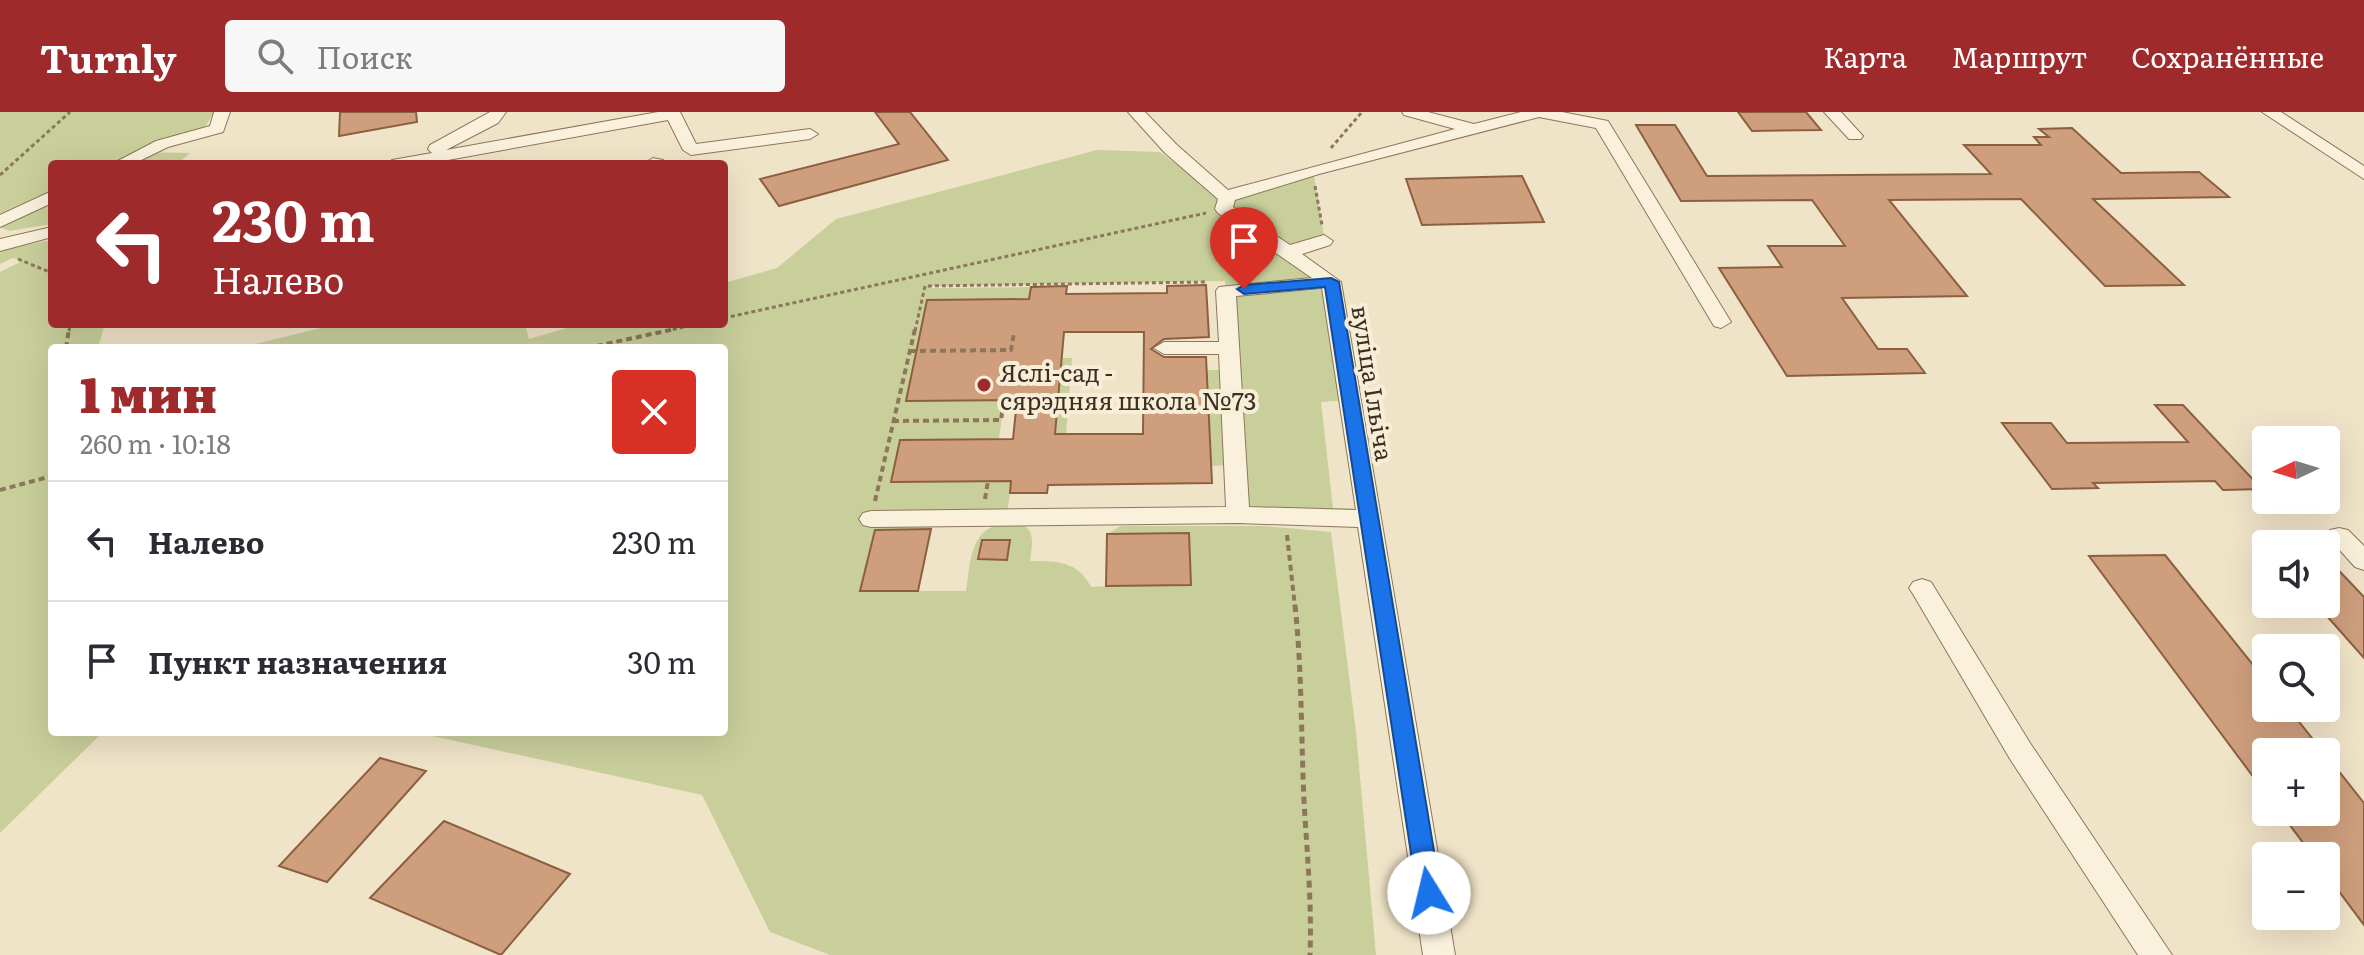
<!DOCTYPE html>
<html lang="ru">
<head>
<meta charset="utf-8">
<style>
  :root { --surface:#fff; --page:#f7f7f7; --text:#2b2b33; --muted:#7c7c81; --line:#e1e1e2; --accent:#9e2a2b }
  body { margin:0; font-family:Literata,serif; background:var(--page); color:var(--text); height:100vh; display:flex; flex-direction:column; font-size:30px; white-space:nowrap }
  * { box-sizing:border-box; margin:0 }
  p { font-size:26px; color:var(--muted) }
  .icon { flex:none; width:44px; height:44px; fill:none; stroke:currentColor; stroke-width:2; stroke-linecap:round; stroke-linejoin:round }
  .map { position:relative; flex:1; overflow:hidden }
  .sheet { position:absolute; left:48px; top:232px; width:680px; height:392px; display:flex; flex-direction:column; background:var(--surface); border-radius:8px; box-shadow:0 8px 32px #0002 }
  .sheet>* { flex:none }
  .top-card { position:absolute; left:48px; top:48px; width:680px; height:168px; border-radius:8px; box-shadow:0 8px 32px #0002; background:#9e2a2b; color:#fff; overflow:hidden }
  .needle { width:52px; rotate:266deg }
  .controls { position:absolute; left:2252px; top:314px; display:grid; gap:16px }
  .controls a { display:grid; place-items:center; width:88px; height:88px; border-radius:8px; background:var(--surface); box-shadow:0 8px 32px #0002; font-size:40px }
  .pin { position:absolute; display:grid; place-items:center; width:68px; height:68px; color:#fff; margin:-82px -34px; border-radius:50% 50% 50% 0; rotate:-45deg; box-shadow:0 0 8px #0007 }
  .pin .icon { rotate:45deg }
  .me { position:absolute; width:88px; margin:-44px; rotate:351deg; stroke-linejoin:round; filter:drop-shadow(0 0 6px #0008) }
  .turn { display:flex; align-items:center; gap:28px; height:168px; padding:0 32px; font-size:36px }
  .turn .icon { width:104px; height:104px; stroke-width:2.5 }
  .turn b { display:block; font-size:56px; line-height:68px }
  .round { display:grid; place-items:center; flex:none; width:84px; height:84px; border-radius:8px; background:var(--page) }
  .headline { display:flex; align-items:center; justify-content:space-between; height:136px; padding:0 32px }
  h1 { font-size:48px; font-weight:800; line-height:60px; color:var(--accent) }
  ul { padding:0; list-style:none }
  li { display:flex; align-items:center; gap:24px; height:120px; padding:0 32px; border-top:2px solid var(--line) }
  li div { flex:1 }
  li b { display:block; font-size:30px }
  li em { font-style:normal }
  header { display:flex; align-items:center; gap:48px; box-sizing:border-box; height:112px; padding:0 40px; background:var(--accent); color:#fff }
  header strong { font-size:38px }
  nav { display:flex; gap:44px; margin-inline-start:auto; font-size:28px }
  .search { width:560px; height:72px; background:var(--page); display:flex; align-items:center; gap:20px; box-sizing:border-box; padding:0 28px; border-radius:8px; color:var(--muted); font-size:30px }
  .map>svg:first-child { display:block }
</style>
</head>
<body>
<header>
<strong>Turnly</strong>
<div class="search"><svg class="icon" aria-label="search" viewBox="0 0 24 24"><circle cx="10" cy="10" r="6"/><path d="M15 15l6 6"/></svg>Поиск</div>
<nav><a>Карта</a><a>Маршрут</a><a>Сохранённые</a></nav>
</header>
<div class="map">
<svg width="2364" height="843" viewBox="0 0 2364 843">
  <rect width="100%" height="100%" fill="#f0e4c8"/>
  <path fill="#c9cf9b" d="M0 0H214L205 15 138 40 190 41 177 52H52V112L9 119 0 115Z
    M1097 38 1160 40 1221 86 1321 171 1226 179 1225 169 931 174V176L1031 175 1029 187 927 188 919 222 1014 221 906 289 1004 288 999 327 900 328 891 370 1011 369 1007 405 932 407 931 417H876L860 479H966C969 461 969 438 981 423 989 412 1018 405 1028 417 1035 425 1031 439 1030 449 1057 449 1078 449 1091 475L1106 474 1107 422 1121 414H1263L1331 420 1356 620 1376 843H830L770 820 702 683 414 620H724V236H239L338 212H525L529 227 581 212H724V171L777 156 836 107Z
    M1313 58 1324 124 1281 136 1224 97 1227 86Z
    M52 128V212H105L98 236H52V620H103L0 721V160L22 149 13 146 0 152V138Z
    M1332 177 1351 288 1321 290 1333 396 1368 397 1370 407 1238 395 1236 183Z
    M1062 246H1072L1066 322 1055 323Z
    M1207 258H1223L1229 353 1211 354Z"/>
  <path fill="#cf9f7d" stroke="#8d5f41" stroke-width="2" fill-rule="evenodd" d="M340 0H416L417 10 339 24Z
    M875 0H910L948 48 779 94 760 67 899 32Z
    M1738 0H1806L1821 18 1752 19Z
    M1636 13H1675L1707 64 1991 62 1964 33H2041L2034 25H2049L2039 17 2072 16 2121 61 2199 60 2229 85 2093 87 2184 173 2105 174 2021 87 1889 88 1967 184 1842 186 1878 237H1907L1925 261 1787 264 1719 156 1782 155 1768 134H1845L1812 88 1681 89Z
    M1522 64 1544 110 1422 113 1406 67Z
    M1206 173 1209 225 1164 227 1151 237 1164 245H1206L1212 371 1048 373 1047 381H1010L1011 369 891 370 900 328 1013 327 1017 288 906 289 927 188 1029 187 1031 175 1067 174 1066 182 1167 181V174ZM1064 220H1144L1143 322H1055Z
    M2155 293H2183L2262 377 2223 378 2215 369 2093 371 2098 376 2052 377 2002 311H2051L2067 331 2188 330Z
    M931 417 918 479H860L875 418Z
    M1189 421 1191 473 1106 474 1107 422Z
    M982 428H1010L1007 448 978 447Z
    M2165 443 2266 569V596H2288L2323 640H2266V682L2089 444Z
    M2326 445 2364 485V546L2326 503Z
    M2326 643 2364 691V813L2326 762V744H2313L2280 700H2326Z
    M380 646 426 659 327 770 279 754Z
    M444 709 570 762 501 843 370 786Z"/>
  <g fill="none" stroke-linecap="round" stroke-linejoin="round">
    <defs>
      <path id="minor" d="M214 0H230L223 20 168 35 133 52H112L156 29 210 14Z
        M490 0H506L498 11 446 38 658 0H680L696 32 810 17 818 22 810 27 691 43 683 38 668 8 426 52H390L392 48 432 41 428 37 430 33Z
        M1128 0H1145L1177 33 1228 78 1455 17 1404 3 1402 0H1428L1474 12 1521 0H1562L1608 9 1731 210 1721 216 1714 214 1596 16 1539 5 1319 62 1235 88 1233 95 1290 133 1324 123 1333 129 1330 133 1302 142 1341 170 1455 843H1423L1358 415 1238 411 871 415 863 413 859 407 863 401 871 399 1226 395 1219 242H1164L1154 236 1164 230H1219L1216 179 1219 175 1312 166 1218 101 1215 97 1218 87 1165 41ZM1322 176 1356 398 1249 395 1236 184Z
        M1824 0H1841L1863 24 1861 27H1849Z
        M2262 0H2281L2364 54V67Z
        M653 46 663 48 665 52 645 51Z
        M52 79V91L0 115V103Z
        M52 115V125L0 139V127Z
        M2339 416 2348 418 2364 434V458L2355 455 2327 424 2330 418Z
        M1922 467 1931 470 2030 631 2172 843H2138L2010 647 1913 482 1909 476 1913 470Z"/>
    </defs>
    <use href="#minor" stroke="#8d765c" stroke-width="2"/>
    <path stroke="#8d765c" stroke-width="3" stroke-dasharray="4 3" stroke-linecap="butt" d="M1331 36 1362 0
      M0 63 70 0
      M1315 74 1322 113
      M18 147 52 161
      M724 206 1206 101
      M69 219 70 212
      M666 219 697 212
      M915 219 925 174 1207 170"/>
    <path stroke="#8d765c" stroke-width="4" stroke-dasharray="6 4" stroke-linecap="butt" d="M66 236 69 217
      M587 236 675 217
      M910 239 1011 238 1014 221
      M893 309 1001 308 1004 288
      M0 378 52 364
      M985 387 988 369
      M875 389 915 217
      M1287 423 1295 495"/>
    <path stroke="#8d765c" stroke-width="5" stroke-dasharray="7 5" stroke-linecap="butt" d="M1295 493C1302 559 1301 623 1304 689 1307 741 1312 791 1310 843"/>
    <use href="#minor" fill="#faf1dc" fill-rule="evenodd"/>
  </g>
  <path fill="#1a73e8" stroke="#114b97" stroke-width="2" d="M1331 166 1339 170 1441 781 1437 788 1429 791 1421 788 1417 781 1325 175 1244 182 1237 177 1244 173Z"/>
  <circle fill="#9e2a2b" stroke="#f7eed8" stroke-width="3" cx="984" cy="273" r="8"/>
  <g text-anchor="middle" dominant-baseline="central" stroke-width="8" stroke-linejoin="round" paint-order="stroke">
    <g font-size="24" fill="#3d2e20" stroke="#f7eed8" text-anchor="start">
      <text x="1000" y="259">Яслі-сад -<tspan x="1000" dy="28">сярэдняя школа №73</tspan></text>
    </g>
    <g font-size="24" fill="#3d2e20" stroke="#f7eed8">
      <text transform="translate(1374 271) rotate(81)">вуліца Ільіча</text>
    </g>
  </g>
</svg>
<div class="controls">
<a><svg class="needle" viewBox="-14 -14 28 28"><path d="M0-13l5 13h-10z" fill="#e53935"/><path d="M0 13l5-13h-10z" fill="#7c7c81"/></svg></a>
<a><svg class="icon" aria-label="sound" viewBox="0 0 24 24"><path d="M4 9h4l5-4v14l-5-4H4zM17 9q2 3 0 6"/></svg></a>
<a><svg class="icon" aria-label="search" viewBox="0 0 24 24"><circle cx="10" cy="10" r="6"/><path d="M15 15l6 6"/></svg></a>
<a>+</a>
<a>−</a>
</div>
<div class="pin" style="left:1244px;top:177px;background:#d93025"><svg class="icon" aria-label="arrive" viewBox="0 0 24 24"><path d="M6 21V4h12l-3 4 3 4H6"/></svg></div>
<svg class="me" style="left:1429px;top:781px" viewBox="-20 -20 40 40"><circle r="19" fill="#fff"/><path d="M0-13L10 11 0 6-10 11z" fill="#1a73e8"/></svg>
<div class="top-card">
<div class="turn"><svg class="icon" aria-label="left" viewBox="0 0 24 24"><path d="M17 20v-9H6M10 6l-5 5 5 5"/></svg><div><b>230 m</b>Налево</div></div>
</div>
<section class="sheet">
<div class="headline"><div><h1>1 мин</h1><p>260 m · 10:18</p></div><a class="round" style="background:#d93025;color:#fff"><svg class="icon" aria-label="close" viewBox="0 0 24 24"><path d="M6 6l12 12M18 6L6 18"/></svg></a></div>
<ul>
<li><svg class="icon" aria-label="left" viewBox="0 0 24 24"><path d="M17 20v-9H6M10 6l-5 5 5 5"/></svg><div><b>Налево</b></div><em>230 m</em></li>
<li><svg class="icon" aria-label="arrive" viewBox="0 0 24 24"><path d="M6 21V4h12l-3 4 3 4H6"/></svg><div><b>Пункт назначения</b></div><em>30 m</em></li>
</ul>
</section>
</div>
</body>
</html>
